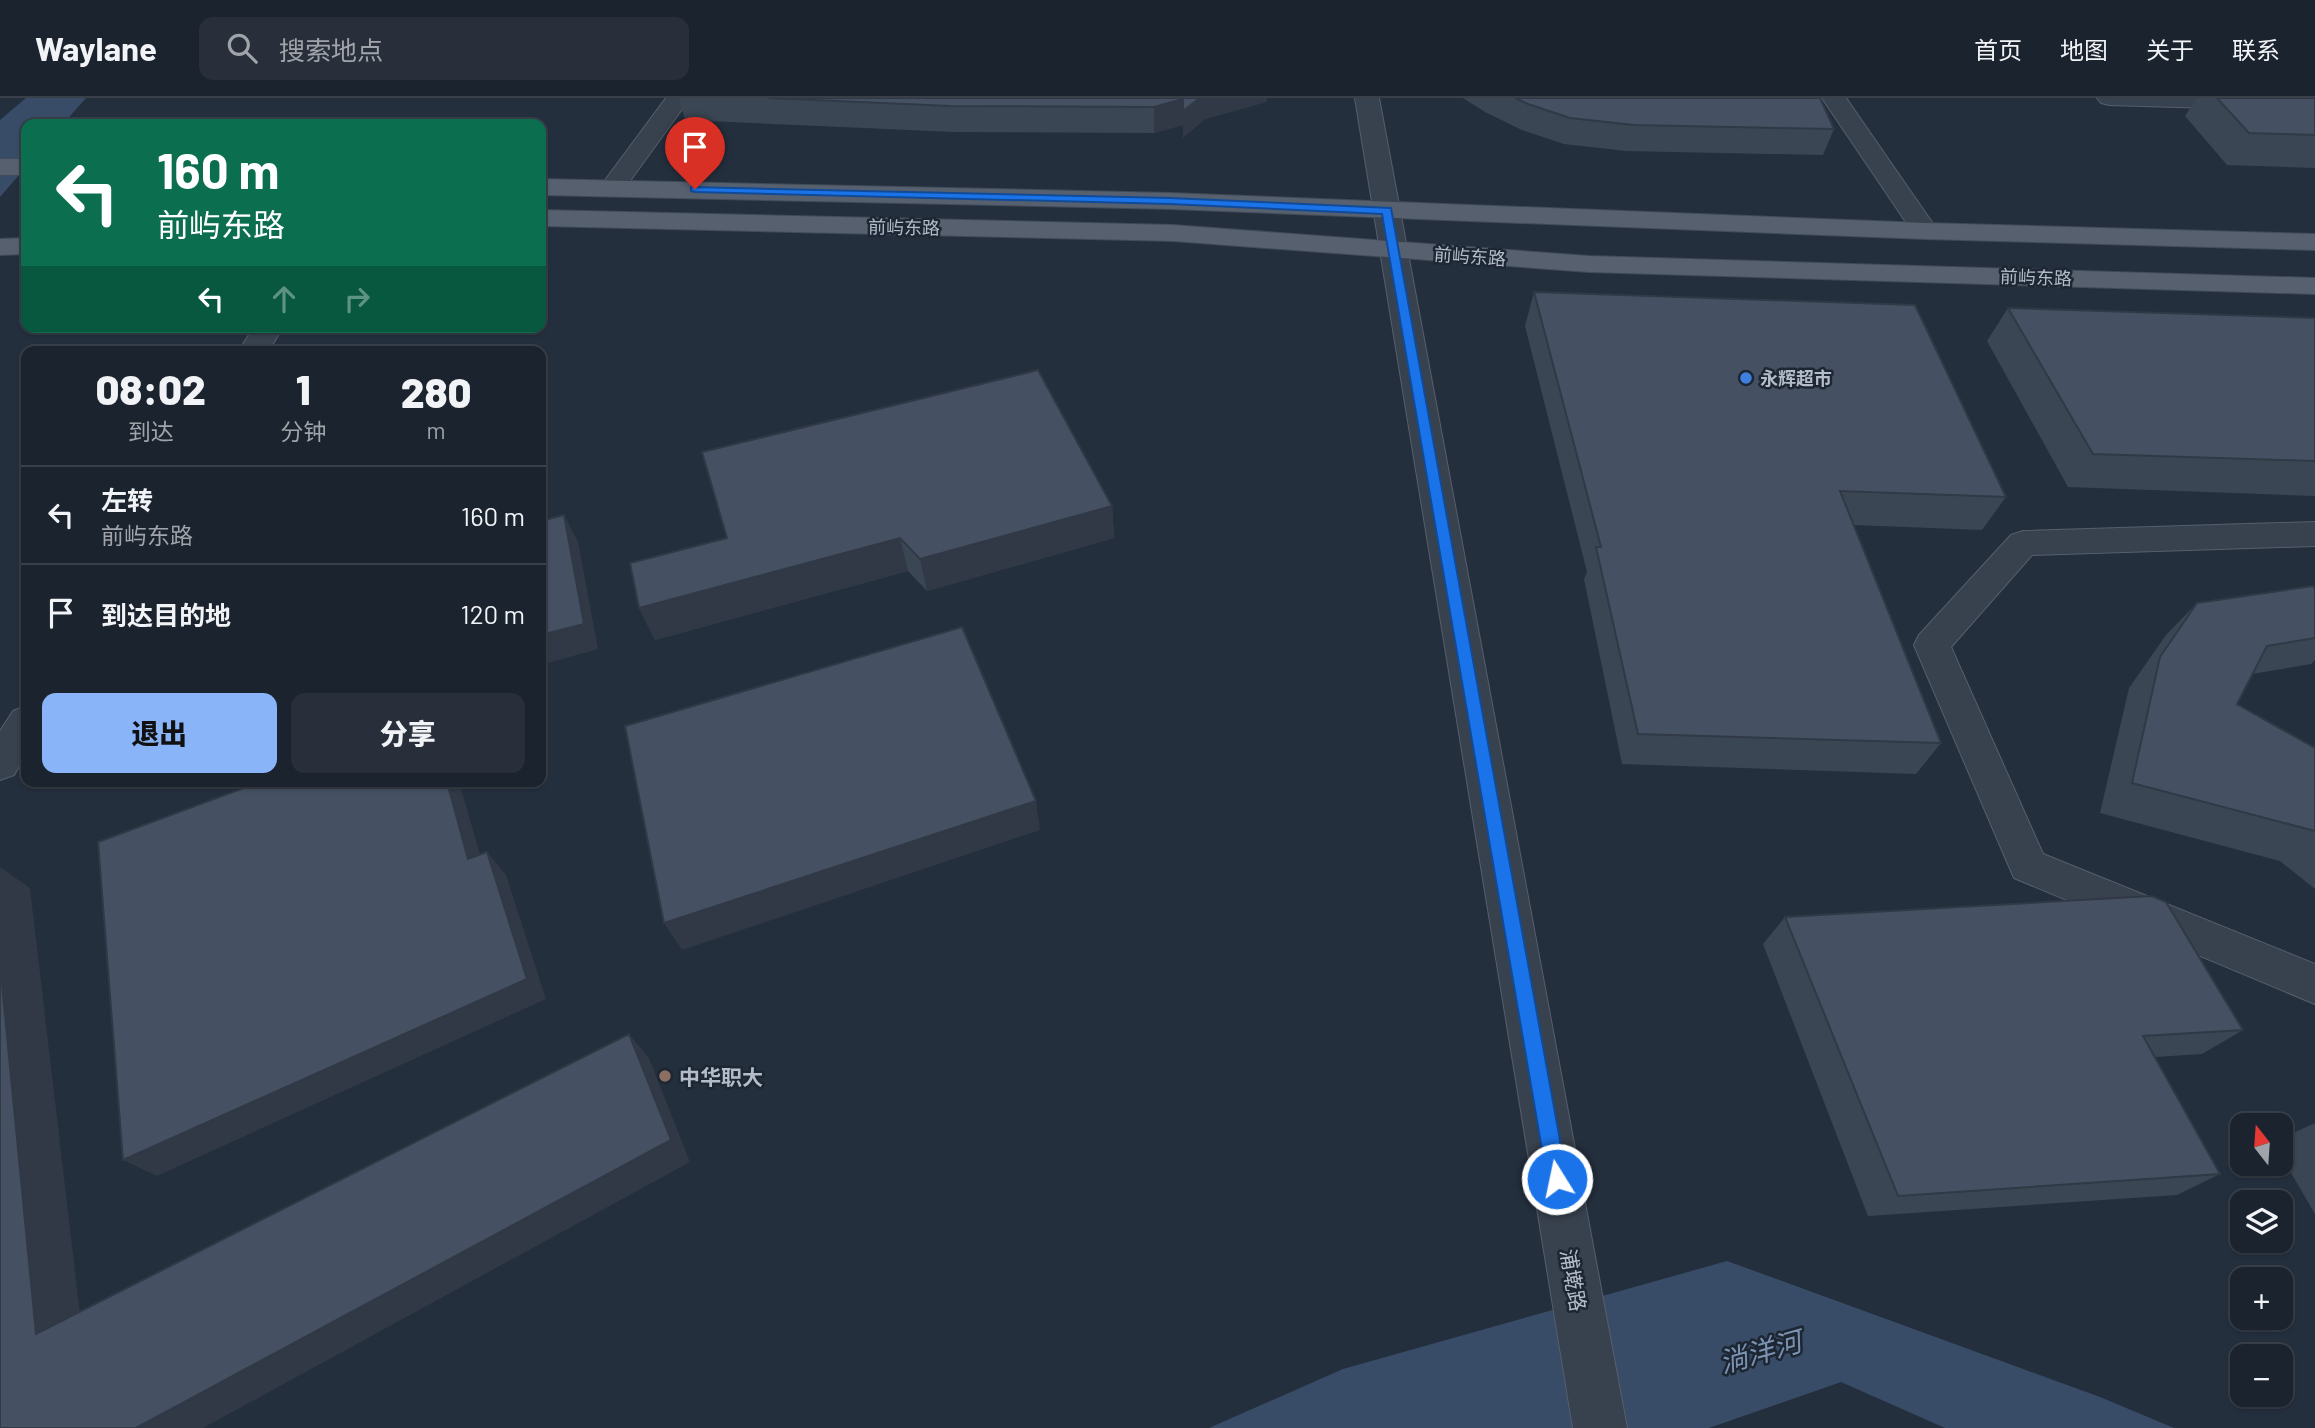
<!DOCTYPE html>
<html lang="zh">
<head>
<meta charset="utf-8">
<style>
  :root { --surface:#1b232e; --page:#282f3a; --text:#f1f3f6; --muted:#a0a4aa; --line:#39404a; --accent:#8ab4f8 }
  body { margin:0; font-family:Barlow,"Noto Sans SC",sans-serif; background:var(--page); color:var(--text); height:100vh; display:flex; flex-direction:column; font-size:26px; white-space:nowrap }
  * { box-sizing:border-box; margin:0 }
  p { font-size:23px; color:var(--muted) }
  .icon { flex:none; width:38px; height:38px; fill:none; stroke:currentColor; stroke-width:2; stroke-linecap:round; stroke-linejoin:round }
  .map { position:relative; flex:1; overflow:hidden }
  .drawer { position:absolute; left:21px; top:248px; width:525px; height:441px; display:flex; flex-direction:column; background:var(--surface); border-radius:14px; box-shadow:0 2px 5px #0004,0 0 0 2px var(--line) }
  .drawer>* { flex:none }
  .guide { position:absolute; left:21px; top:21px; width:525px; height:214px; border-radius:14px; box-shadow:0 2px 5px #0004,0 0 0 2px var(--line); background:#0b6e4f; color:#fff; overflow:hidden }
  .needle { width:46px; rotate:343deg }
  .tools { position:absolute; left:2230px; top:1015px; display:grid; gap:14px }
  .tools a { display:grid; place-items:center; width:63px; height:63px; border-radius:14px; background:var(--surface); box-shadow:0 2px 5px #0004,0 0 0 2px var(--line); font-size:35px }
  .pin { position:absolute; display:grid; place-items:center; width:60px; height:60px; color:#fff; margin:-72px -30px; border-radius:50% 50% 50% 0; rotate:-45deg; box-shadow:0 0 7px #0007 }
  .pin .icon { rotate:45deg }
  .me { position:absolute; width:77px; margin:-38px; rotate:350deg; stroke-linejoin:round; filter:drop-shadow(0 0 5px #0008) }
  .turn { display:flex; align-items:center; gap:24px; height:147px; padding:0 21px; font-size:32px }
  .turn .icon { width:91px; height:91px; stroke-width:2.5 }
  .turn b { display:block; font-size:49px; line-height:60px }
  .lanes { display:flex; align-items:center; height:66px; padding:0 21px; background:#0003; justify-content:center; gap:35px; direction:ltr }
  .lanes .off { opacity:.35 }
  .eta { display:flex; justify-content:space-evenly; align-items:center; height:119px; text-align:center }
  .eta b { font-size:42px; font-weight:800; line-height:49px }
  .action { display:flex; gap:14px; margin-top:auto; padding:14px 21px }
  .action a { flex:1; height:80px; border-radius:14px; background:var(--accent); color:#111; font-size:28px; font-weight:800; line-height:80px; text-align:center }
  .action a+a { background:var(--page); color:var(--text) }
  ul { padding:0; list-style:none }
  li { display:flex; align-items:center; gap:21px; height:98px; padding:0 21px; border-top:2px solid var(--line) }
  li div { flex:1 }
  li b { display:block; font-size:26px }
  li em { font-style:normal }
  header { display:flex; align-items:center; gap:42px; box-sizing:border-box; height:98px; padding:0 35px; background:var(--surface); border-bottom:2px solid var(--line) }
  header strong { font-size:33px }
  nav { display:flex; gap:38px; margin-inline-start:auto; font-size:24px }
  .search { width:490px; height:63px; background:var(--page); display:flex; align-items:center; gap:18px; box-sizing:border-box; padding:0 24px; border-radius:14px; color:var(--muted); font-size:26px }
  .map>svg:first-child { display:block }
</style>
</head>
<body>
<header>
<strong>Waylane</strong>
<div class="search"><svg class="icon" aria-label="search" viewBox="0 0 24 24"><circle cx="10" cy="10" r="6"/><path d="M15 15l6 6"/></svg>搜索地点</div>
<nav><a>首页</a><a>地图</a><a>关于</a><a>联系</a></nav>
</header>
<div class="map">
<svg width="2315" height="1330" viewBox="0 0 2315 1330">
  <rect width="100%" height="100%" fill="#242f3e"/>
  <path fill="#394c67" d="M26 0H86L63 26H26V69L0 99V22Z
    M1727 1163 2100 1299 2174 1330H1945L1841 1284 1709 1330H1209L1343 1271Z"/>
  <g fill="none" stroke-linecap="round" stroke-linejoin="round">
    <defs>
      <path id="minor" d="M666 0H690L622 94 613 97 604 94 600 89Z
        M1355 0H1379L1627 1330H1573Z
        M1822 0H1846L1938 133 1934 139 1925 141 1916 139Z
        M2097 0H2315V13L2109 7 2101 5Z
        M254 229H283L268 254H238Z
        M2315 424V448L2032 457 1951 549 2043 756 2315 866V906L2014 780 1914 547 1919 537 2011 437 2023 433Z
        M26 608V656L14 677 0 682V633L13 613Z"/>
      <path id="major" d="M0 61H26V77H0Z
        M541 81 1170 95 1925 125 2315 136V152L1925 141 1170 111 541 97Z
        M541 112 1173 127 1589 158 2315 180V196L1589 174 1173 143 541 128Z
        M26 140V156L0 157V141Z"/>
    </defs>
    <use href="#minor" stroke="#565f6c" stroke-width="2"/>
    <use href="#major" stroke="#414a57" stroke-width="2"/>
    <use href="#minor" fill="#38414e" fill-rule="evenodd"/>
    <use href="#major" fill="#56606e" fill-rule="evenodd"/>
  </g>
  <path fill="#3b4654" d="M679 0H1267L1266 4 1205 21 1183 40V27L1154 35 954 34 685 22Z
    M1463 0H1820L1834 31 1823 57 1626 53 1564 46 1522 32 1485 14Z
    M2197 0H2315V70L2227 67 2185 18Z
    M1534 194 2006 399 1982 432 1854 427 1941 645 1916 676 1622 666 1584 481 1587 474 1525 228Z
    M2008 210 2315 220V398L2068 389 1987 243Z
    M1112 408 1114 440 927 493 908 473 655 542 639 510 630 465Z
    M2315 491V562L2311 566 2252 576 2237 606 2315 650V791L2280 763 2100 715 2129 590 2166 537 2197 505Z
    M1785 819 2243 932 2202 956 2155 959 2220 1076 2177 1097 1868 1118 1763 846Z
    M2315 1025V1116L2280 1056V1041Z"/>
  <path fill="#303945" d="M1200 0H1267L1266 4 1205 21 1183 40V13Z
    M1183 1V27L1154 35V9Z
    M1112 408 1114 440 927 493 920 461Z
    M564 417 578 444 598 551 541 567V537Z
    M900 440 908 473 655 542 639 510Z
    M447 684H459L488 784 468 761Z
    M1036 703 1040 732 682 852 664 825Z
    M487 754 506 777 546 901 157 1078 123 1062Z
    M0 769 30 790 84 1250 36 1236 0 866Z
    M629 936 649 960 690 1064 203 1330H136Z"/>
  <path fill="#455162" stroke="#303945" stroke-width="2" d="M769 0H1200L1183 13V1L1154 9 950 8Z
    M1515 0H1820L1834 31 1634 27 1570 20 1528 6Z
    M2217 0H2315V37L2249 35Z
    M1534 194 1915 207 2006 399 1840 393 1941 645 1638 636 1596 449H1601Z
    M2008 210 2315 220V363L2093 356Z
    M1038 272 1112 408 920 461 900 440 639 510 630 465 727 440 702 354Z
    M564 417 584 526 541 537V423Z
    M2313 488 2315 491V540L2267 548 2237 606 2315 650V733L2132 685 2160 559 2197 505Z
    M962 529 1036 703 664 825 625 628Z
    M260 684H447L468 761 487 754 527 881 123 1062 98 744Z
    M2152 798 2166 804 2243 932 2143 938 2220 1076 1898 1098 1785 819Z
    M0 866 36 1236 629 936 671 1042 136 1330H0Z"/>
  <path fill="#1a73e8" stroke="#114b97" stroke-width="2" d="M691 89 1170 100 1391 110 1567 1081 1564 1088 1557 1091 1550 1088 1547 1081 1382 116 1170 106 695 94 691 93Z"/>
  <circle fill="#3f7fe0" stroke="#1d2633" stroke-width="2.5" cx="1746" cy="280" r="7"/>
  <circle fill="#8d6e63" stroke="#1d2633" stroke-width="2.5" cx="665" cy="978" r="7"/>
  <g text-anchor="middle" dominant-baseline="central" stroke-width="5" stroke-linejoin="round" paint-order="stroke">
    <g font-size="18" fill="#b4bcc9" stroke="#1d2633">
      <text transform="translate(904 129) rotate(1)">前屿东路</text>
      <text transform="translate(1470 158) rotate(4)">前屿东路</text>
      <text transform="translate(2036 179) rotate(2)">前屿东路</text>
    </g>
    <g font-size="18" font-weight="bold" fill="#b4bcc9" stroke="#1d2633" text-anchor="start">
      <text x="1760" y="280">永辉超市</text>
    </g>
    <g font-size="21" font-weight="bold" fill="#b4bcc9" stroke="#1d2633" text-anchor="start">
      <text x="679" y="978">中华职大</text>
    </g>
    <g font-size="21" fill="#b4bcc9" stroke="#1d2633">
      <text transform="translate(1574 1182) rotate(80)">浦墘路</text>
    </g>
    <g font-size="28" font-style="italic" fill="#7c92b1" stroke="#1d2633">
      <text transform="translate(1760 1253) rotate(-16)">淌洋河</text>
    </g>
  </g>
</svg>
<div class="tools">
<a><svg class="needle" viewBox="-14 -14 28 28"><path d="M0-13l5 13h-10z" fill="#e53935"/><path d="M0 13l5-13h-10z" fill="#a0a4aa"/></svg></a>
<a><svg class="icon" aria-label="layers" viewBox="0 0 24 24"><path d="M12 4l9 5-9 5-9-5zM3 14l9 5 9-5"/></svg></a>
<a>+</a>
<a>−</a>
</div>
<div class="pin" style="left:695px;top:91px;background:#d93025"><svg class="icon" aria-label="arrive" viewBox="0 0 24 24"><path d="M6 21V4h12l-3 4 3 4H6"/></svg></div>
<svg class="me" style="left:1557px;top:1081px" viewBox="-20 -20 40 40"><circle r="17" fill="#1a73e8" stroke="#fff" stroke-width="3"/><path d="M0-11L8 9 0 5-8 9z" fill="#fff"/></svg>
<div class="guide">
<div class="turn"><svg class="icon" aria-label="left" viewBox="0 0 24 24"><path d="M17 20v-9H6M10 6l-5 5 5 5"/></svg><div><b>160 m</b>前屿东路</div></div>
<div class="lanes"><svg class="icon" aria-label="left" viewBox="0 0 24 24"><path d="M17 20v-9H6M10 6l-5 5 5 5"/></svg><svg class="icon off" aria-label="ahead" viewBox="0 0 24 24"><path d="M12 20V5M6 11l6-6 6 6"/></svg><svg class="icon off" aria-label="right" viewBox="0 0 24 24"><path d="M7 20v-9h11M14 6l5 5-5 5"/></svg></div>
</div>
<section class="drawer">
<div class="eta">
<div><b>08:02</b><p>到达</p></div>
<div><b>1</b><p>分钟</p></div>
<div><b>280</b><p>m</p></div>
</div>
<ul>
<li><svg class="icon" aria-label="left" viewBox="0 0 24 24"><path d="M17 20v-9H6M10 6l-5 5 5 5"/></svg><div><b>左转</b><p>前屿东路</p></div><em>160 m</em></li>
<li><svg class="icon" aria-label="arrive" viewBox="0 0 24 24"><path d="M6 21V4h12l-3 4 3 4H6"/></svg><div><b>到达目的地</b></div><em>120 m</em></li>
</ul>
<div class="action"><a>退出</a><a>分享</a></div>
</section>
</div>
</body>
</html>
